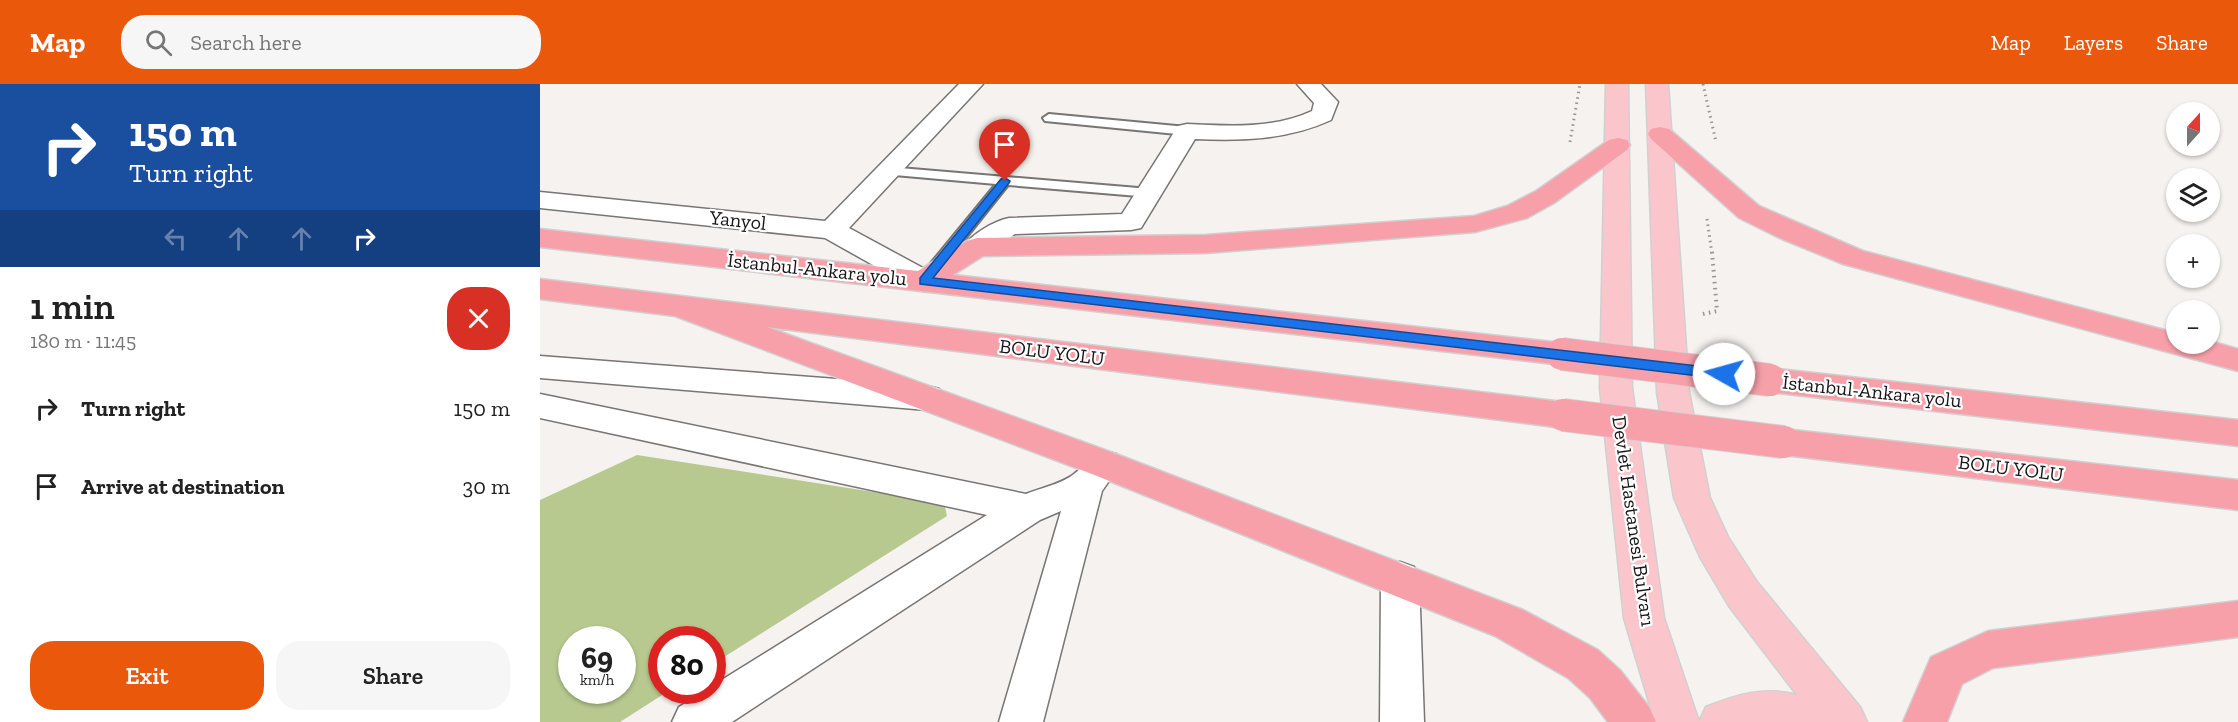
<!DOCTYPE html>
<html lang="en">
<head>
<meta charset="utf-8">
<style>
  :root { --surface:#fff; --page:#f6f6f6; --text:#222; --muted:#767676; --accent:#ea580c }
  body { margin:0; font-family:"Zilla Slab",serif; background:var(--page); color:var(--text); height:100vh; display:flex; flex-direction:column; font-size:22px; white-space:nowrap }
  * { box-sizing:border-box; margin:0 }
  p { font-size:20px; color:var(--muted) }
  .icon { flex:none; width:33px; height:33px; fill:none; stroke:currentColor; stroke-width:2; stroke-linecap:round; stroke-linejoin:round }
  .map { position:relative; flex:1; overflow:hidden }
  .drawer { display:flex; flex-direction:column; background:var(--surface); width:540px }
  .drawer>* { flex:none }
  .top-card { background:#1a4fa0; color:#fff; overflow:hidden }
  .needle { width:39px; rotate:21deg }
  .tools { position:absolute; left:1626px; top:18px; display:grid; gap:12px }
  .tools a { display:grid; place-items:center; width:54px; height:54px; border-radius:50%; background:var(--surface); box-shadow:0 2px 4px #0004; font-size:30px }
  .speed { position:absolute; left:18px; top:542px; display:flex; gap:12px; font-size:30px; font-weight:700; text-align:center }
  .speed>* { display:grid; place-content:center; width:78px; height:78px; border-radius:50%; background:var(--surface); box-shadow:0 2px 4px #0004; line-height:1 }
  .speed small { font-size:15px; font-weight:400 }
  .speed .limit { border:9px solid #d22; background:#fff; color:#111 }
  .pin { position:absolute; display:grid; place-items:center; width:51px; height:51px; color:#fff; margin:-62px -26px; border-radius:50% 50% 50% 0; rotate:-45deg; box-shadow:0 0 6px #0007 }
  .pin .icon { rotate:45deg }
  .me { position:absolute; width:66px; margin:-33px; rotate:277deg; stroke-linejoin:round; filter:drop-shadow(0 0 4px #0008) }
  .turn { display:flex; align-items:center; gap:21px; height:126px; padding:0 30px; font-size:27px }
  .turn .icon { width:78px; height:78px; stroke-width:2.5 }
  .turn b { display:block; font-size:42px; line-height:51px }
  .lanes { display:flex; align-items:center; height:57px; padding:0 30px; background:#0003; justify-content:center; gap:30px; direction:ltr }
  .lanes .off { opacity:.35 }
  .round { display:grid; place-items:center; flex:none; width:63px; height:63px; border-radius:24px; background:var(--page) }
  .headline { display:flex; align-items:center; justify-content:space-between; height:102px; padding:0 30px }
  h1 { font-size:36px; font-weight:600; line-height:45px }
  .action { display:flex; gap:12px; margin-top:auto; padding:12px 30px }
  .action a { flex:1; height:69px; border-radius:24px; background:var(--accent); color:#fff; font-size:24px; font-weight:600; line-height:69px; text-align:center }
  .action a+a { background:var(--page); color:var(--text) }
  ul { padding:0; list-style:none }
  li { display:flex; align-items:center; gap:18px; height:78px; padding:0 30px }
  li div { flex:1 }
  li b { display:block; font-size:22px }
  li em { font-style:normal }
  header { display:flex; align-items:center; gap:36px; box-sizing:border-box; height:84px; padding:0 30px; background:var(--accent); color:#fff }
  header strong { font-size:28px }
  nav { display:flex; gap:33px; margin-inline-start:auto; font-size:21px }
  .search { width:420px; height:54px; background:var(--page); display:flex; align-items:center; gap:15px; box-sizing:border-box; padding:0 21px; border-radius:24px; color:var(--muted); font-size:22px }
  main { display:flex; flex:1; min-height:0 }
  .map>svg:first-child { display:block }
</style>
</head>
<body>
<header>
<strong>Map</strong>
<div class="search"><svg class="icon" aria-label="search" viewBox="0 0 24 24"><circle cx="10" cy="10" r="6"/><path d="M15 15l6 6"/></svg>Search here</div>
<nav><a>Map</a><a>Layers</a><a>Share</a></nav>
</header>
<main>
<section class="drawer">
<div class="top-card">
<div class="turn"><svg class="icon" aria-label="right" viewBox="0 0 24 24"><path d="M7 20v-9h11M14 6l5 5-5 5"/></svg><div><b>150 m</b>Turn right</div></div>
<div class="lanes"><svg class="icon off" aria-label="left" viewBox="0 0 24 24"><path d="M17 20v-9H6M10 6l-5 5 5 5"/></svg><svg class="icon off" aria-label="ahead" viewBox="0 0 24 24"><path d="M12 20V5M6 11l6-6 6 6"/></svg><svg class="icon off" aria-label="ahead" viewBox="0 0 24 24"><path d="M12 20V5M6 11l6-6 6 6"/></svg><svg class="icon" aria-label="right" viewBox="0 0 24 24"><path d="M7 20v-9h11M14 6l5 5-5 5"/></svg></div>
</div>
<div class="headline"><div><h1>1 min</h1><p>180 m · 11:45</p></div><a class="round" style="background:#d93025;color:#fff"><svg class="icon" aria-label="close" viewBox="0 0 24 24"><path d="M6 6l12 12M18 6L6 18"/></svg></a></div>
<ul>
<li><svg class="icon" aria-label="right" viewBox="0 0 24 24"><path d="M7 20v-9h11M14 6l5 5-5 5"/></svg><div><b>Turn right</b></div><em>150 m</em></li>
<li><svg class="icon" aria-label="arrive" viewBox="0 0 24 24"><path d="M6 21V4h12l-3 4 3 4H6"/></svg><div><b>Arrive at destination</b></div><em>30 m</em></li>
</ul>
<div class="action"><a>Exit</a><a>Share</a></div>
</section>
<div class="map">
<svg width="1698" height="638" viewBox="0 0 1698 638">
  <rect width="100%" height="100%" fill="#f6f2f0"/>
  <path fill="#b8c98f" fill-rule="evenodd" d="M97 371 404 419 407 432 173 580 172 555H122V606H130L80 638H0V416ZM32 555H82V606H32Z"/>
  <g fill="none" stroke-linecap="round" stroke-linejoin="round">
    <defs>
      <path id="lane" d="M509 30 647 43 653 47 647 51 505 37 503 34Z
        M348 83 610 105 617 109 610 113 468 101 397 190 392 192 385 187 387 184 456 100 343 90 342 87 343 84Z"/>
      <path id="street" d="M419 0H443L309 144 394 190 399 197 394 204 384 207 374 204 285 154 0 124V108L285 137Z
        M757 0H781L798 18 791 36C747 56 702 57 655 55L601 144 591 146 475 150 447 169 437 172 427 169 423 163C432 150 454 137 469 134L582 130 638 42 647 40C689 42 733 45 772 27L774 19Z
        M0 272 387 302 399 305 403 314 399 323 387 326 0 294Z
        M0 310 486 410C500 404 522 400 534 390 552 376 550 362 576 370L581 380 562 407 503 638H459L521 427 500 436 192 638H132L139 623 166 606H172V602L447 431 0 334Z
        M860 478 874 483 879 495 884 638H840L841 495 846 483Z"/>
      <path id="primary" d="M1066 0H1088L1092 304 1124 534 1159 638H1115L1084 534 1060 304Z
        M1106 0H1128L1149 308 1170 414 1188 453 1217 498 1320 623 1327 638H1159L1166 623C1196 611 1224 602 1257 611L1189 522 1160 473 1134 414 1117 308Z"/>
      <path id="highway" d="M1120 43 1129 45 1219 122 1323 167 1636 249V260H1670V257L1698 265V287L1303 180 1242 155 1199 134 1111 55 1108 50 1111 45Z
        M1078 54 1087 56 1090 61 1087 66 1014 119 987 134 935 148 666 169 443 172 413 191 1022 259 1033 262 1038 270 1033 278 1022 281 0 163V145L378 187 427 157 437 154 666 151 934 132 967 122 996 107 1069 56Z
        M0 195 1023 318 1035 322 1040 331 1035 340 1023 344 227 243 576 370 983 526 1058 566 1080 586 1109 623 1116 638H1068L1050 614 1028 594 955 552 552 390 135 232 0 215Z
        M1230 284 1698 336V362L1230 308 1219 304 1214 296 1219 288Z
        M1244 345 1698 396V426L1244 371 1232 367 1227 358 1232 349Z
        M1698 517V553L1453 584 1422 600 1407 638H1363L1391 573 1448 547Z"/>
    </defs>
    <use href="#lane" stroke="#787573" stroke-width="4"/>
    <use href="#street" stroke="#787573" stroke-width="3"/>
    <use href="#primary" stroke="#d1d0d0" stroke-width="3"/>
    <use href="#highway" stroke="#d1d0d0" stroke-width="3"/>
    <path stroke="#999594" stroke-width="3" stroke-dasharray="1.5 4" stroke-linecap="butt" d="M1163 0 1176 58
      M1030 58 1040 0
      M1167 135 1172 170"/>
    <path stroke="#999594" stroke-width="4" stroke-dasharray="1.5 4.5" stroke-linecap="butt" d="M1163 230 1177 227 1172 168"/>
    <use href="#lane" fill="#fff" fill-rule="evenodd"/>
    <use href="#street" fill="#fff" fill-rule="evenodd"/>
    <use href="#primary" fill="#fac6cc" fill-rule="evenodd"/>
    <use href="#highway" fill="#f7a0aa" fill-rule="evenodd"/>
    <defs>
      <path id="highway-bridge" d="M1022 270 1230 296
        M1023 331 1244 358"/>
    </defs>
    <use href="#highway-bridge" stroke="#d1d0d0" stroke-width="34" stroke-linecap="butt"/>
    <use href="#highway-bridge" stroke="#f7a0aa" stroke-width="32"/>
  </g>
  <path fill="#1a73e8" stroke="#114b97" stroke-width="1.5" d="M465 94 470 97 469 99 393 194 1184 285 1191 290 1184 295 380 200V194L461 95Z"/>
  <g text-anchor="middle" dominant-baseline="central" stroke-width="4.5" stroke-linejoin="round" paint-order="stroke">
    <g font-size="20" fill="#181616" stroke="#fff">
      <text transform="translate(198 136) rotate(6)">Yanyol</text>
      <text transform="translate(277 185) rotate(6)">İstanbul-Ankara yolu</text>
      <text transform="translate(512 268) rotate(7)">BOLU YOLU</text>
      <text transform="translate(1332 307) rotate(6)">İstanbul-Ankara yolu</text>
      <text transform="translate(1471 384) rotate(7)">BOLU YOLU</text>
      <text transform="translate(1094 437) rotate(82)">Devlet Hastanesi Bulvarı</text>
    </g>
  </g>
</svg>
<div class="tools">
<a><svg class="needle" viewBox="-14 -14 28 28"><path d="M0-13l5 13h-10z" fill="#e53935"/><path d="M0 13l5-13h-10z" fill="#767676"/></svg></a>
<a><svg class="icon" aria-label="layers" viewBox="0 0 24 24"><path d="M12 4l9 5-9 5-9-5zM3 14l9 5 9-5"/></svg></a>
<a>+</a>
<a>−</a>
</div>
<div class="speed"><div>69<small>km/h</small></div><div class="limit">80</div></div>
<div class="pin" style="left:465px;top:97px;background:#d93025"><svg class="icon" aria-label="arrive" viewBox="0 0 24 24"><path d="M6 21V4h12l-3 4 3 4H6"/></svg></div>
<svg class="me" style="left:1184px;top:290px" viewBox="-20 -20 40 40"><circle r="19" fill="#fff"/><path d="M0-13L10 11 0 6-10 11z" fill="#1a73e8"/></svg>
</div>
</main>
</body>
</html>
